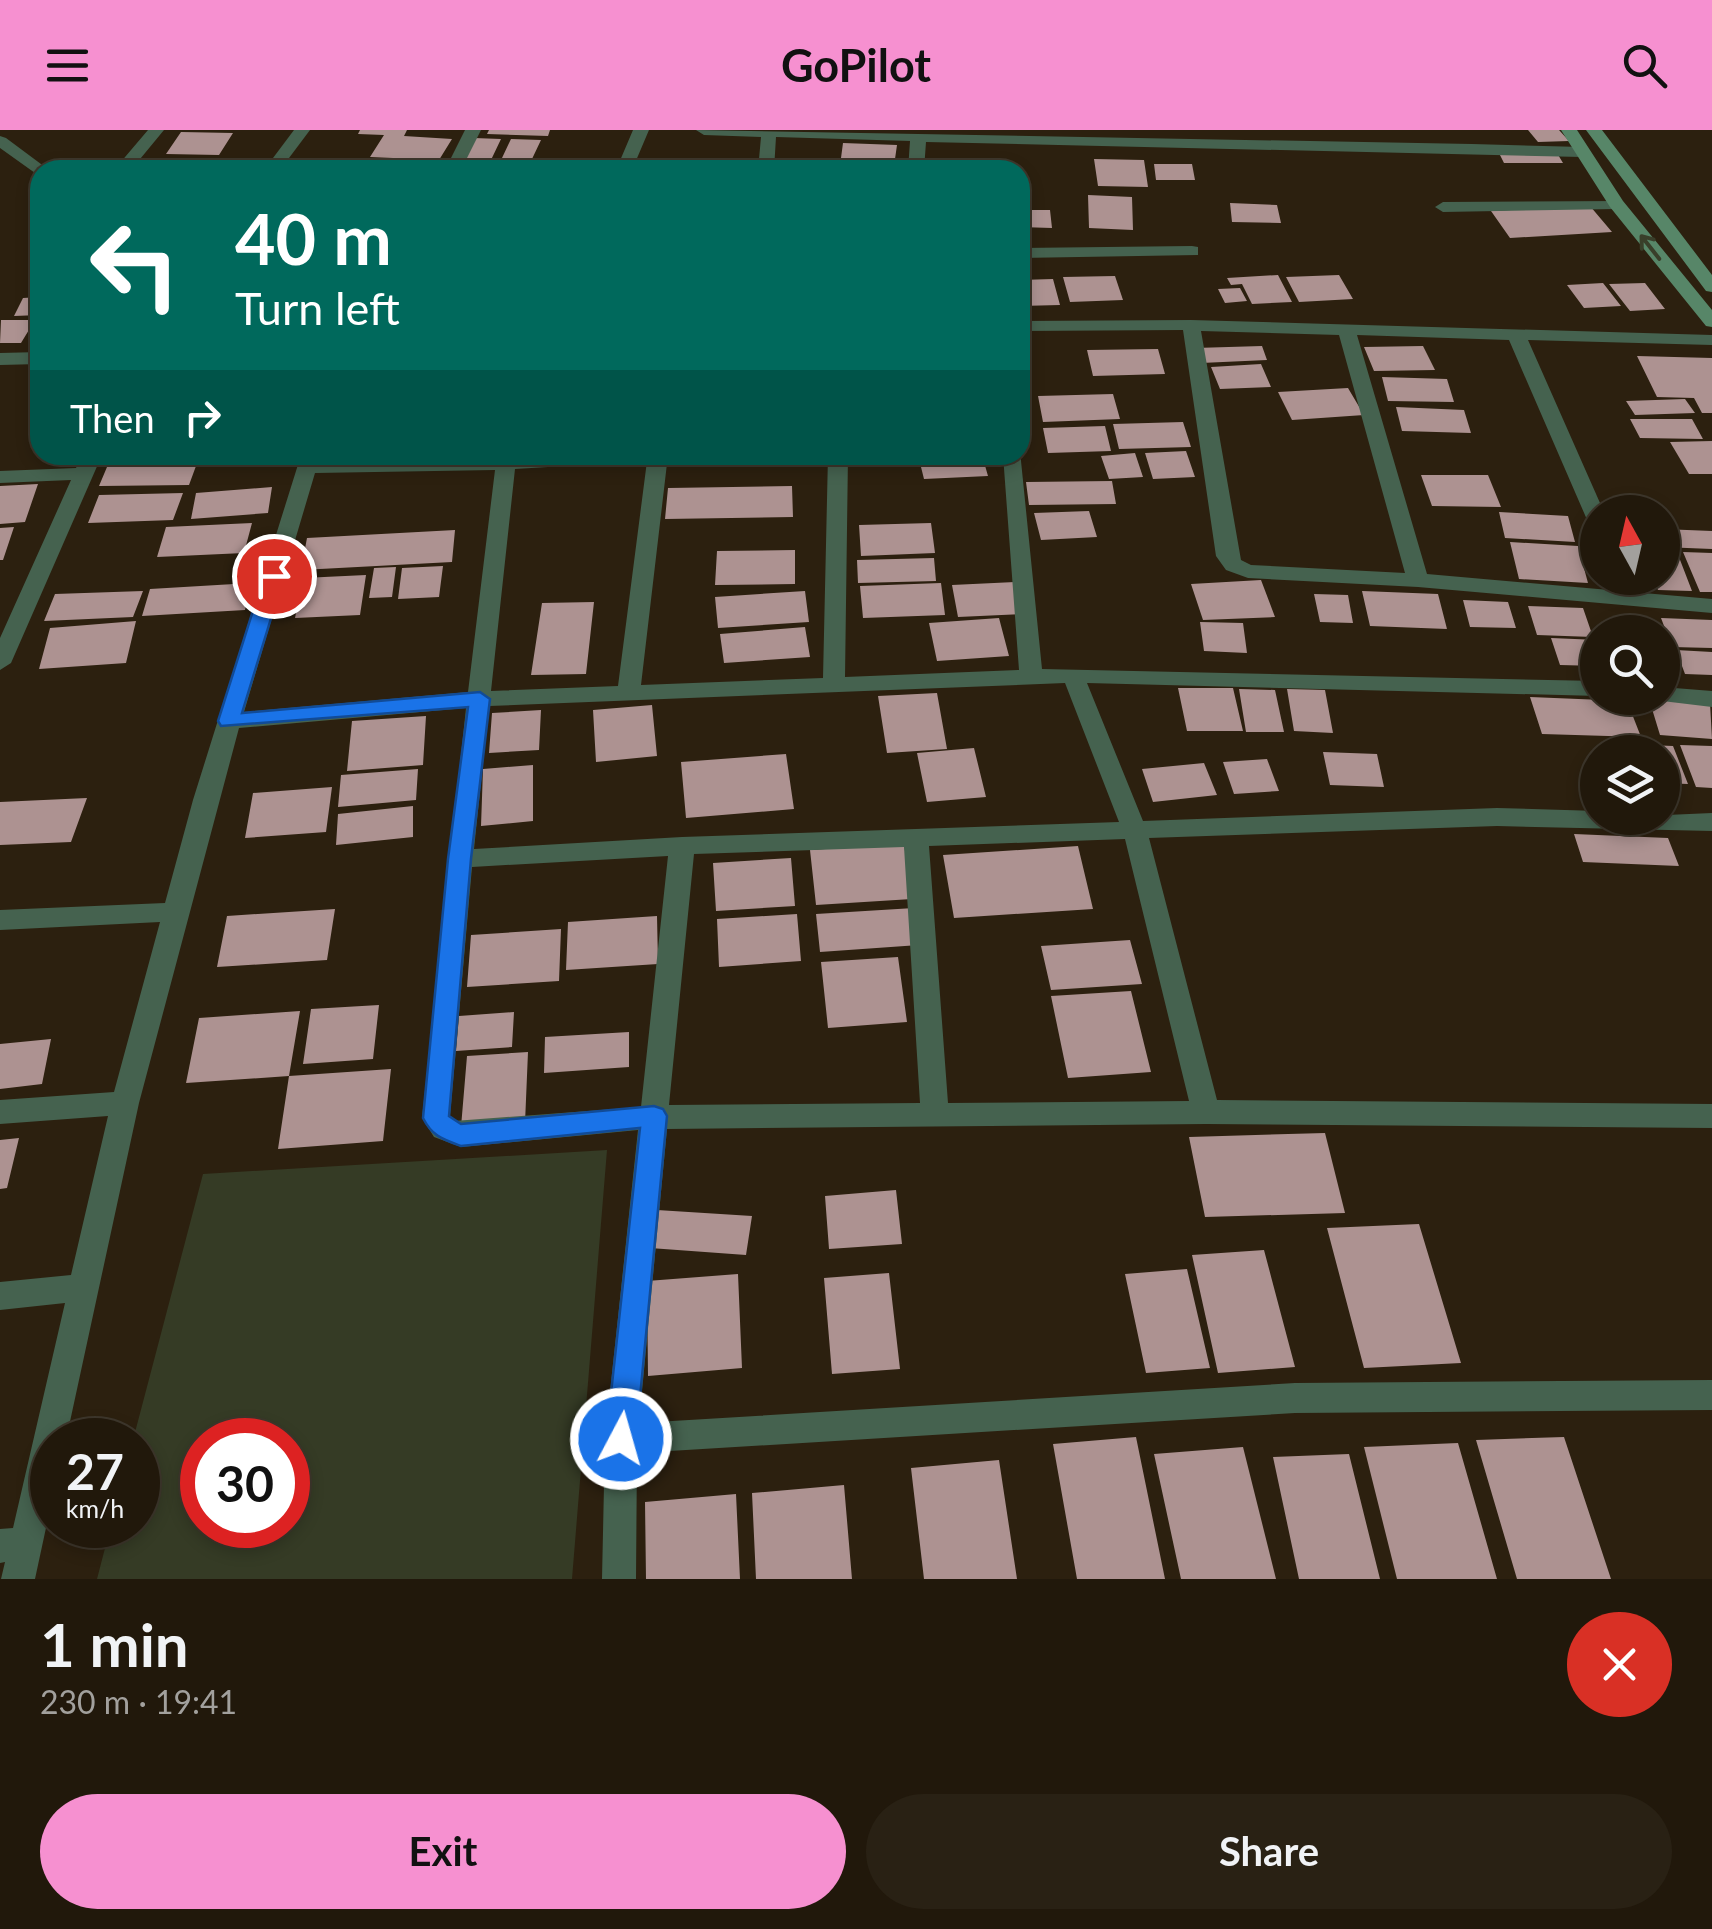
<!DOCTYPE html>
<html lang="en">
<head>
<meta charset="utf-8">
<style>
  :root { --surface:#21180b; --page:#292114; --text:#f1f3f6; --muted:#a2a09d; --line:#3e372c; --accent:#f690d0 }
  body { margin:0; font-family:Lato,sans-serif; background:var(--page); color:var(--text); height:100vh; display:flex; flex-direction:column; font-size:38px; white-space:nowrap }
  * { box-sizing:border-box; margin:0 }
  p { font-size:32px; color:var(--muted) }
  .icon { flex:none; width:55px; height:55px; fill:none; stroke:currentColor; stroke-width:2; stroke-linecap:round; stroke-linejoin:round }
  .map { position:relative; height:1449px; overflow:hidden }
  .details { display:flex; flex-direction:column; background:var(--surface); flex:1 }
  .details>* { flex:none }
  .top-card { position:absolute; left:30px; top:30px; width:1000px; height:305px; border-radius:30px; box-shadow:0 5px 15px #0003,0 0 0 2px var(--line); background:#00695c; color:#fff; overflow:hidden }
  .needle { width:65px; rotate:352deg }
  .tools { position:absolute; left:1580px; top:365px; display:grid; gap:20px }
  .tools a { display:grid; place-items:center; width:100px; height:100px; border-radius:50%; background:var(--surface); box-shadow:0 5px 15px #0003,0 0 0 2px var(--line); font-size:50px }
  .speed { position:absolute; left:30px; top:1288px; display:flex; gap:20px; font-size:50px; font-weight:700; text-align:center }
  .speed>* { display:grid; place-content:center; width:130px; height:130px; border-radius:50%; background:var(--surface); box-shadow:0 5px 15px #0003,0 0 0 2px var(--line); line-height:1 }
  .speed small { font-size:25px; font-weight:400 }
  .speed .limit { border:15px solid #d22; background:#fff; color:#111 }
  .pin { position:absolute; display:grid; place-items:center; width:85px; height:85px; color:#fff; margin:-42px; border:5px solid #fff; border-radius:50%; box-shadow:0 2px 10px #0007 }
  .me { position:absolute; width:110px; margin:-55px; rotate:6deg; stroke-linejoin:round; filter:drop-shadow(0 0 8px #0008) }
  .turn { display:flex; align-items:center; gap:35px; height:210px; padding:0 40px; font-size:45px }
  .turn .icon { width:130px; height:130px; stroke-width:2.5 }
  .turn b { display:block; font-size:70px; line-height:85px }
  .then { display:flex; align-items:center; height:95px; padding:0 40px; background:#0003; gap:20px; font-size:38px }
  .round { display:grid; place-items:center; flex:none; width:105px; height:105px; border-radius:52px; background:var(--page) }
  .summary { display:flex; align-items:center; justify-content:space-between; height:170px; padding:0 40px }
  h1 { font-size:60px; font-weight:700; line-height:75px }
  .primary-button { display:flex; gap:20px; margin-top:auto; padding:20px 40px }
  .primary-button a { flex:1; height:115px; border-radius:60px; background:var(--accent); color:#111; font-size:40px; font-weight:700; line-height:115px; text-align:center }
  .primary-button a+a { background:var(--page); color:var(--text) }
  header { display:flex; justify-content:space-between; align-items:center; height:130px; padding:0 40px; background:var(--accent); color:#111; font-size:45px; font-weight:700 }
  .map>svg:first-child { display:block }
</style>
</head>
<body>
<header><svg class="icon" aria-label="menu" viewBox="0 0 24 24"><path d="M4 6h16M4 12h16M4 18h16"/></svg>GoPilot<svg class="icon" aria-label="search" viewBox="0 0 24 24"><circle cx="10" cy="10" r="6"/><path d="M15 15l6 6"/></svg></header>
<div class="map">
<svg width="1712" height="1449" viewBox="0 0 1712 1449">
  <rect width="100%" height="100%" fill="#2c200f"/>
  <path fill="#353b25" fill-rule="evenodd" d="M607 1020 572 1449H97L111 1395H138V1310H133L203 1044ZM202 1310H288V1395H202Z"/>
  <path fill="#ad9291" d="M360 0H407L404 6 452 9 439 30 370 27 384 5 358 4Z
    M489 0H550L548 6 487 4Z
    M1528 0H1559L1569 11 1538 12Z
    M181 2 233 3 219 25 166 24Z
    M474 8 501 9 491 30H464Z
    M511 9 541 10 532 29 502 28Z
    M843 13 897 15 895 29 841 28Z
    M1499 23H1557L1563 33H1504Z
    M805 28 858 30 856 40 802 38Z
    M1094 29 1144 30 1148 57 1098 56Z
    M584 33 583 40H502L503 34Z
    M1154 34H1192L1195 50H1156Z
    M1088 65 1132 67 1133 100 1089 98Z
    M1230 73 1277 75 1281 93 1232 92Z
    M1590 76 1612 102 1510 108 1491 81Z
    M1020 80H1050L1052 98 1020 97Z
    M1278 145 1292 172 1252 174 1242 154 1231 155 1227 148Z
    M1339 145 1353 169 1299 172 1286 147Z
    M1115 146 1123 170 1070 172 1063 147Z
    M1053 149 1060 175 1020 176V150Z
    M1603 153 1621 176 1584 178 1567 155Z
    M1645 153 1665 179 1630 181 1609 154Z
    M1240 158 1247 171 1225 173 1218 159Z
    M40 167V185L14 186 23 168Z
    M1 190H35L21 213H0Z
    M1262 216 1267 230 1201 233 1195 218Z
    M1423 216 1435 240 1374 241 1364 217Z
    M1158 219 1165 244 1093 246 1087 220Z
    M1637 226 1712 228V283H1702L1694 268 1657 267Z
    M1261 234 1271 257 1220 259 1211 237Z
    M1382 247 1447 249 1454 272 1388 271Z
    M1348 258 1364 285 1292 290 1278 262Z
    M1113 264 1120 289 1043 292 1038 266Z
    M1685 269 1695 283 1635 285 1626 271Z
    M1396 277 1464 280 1471 303 1402 301Z
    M1630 289H1692L1703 309 1640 308Z
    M1183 292 1191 317 1119 319 1113 294Z
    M1105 296 1111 321 1048 323 1043 298Z
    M1712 311V344H1689L1670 312Z
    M1186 321 1195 347 1153 349 1145 323Z
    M1135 323 1143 347 1109 349 1101 326Z
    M110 325H208L206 332 106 334Z
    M918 325H982L988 346 924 349Z
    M196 336 189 355 99 356 107 337Z
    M1421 345H1488L1501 377 1432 376Z
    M1112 351 1116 374 1029 375 1026 352Z
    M38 354 25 392 0 394V356Z
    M792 356 793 387 665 389 668 358Z
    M272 357 268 383 191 389 196 363Z
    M183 363 173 390 88 393 99 365Z
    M1089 381 1097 407 1041 410 1034 383Z
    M1499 382 1568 386 1575 412 1505 408Z
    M252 393 244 423 157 427 166 397Z
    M931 393 935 423 861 426 859 395Z
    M14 397 3 430H0V398Z
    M1662 399 1712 401V419L1662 417Z
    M455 400 452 432 301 440 307 408Z
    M1510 412 1578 416 1588 453 1519 449Z
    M795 420V454L715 455 717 421Z
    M1662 421 1677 422 1692 461 1658 460 1653 448H1662Z
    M1683 422 1712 423V462H1700Z
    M934 428 936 451 858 453 857 430Z
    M443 436 439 467 398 469 402 438Z
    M396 437 392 467 369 468 374 438Z
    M366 445 360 485 295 488 303 448Z
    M1261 450 1275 487 1203 490 1191 454Z
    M1015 452 1022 484 958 487 952 455Z
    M251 453 245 480 142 486 150 459Z
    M941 453 945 485 863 488 860 456Z
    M143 461 133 487 44 491 55 464Z
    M805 461 809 492 718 498 715 467Z
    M1362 461 1438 464 1447 499 1370 496Z
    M1314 464 1348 465 1353 493 1320 492Z
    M1463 470 1508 472 1516 498 1470 497Z
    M594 472 586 544 531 545 542 473Z
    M1528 476 1583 478 1593 507 1537 505Z
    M999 488 1009 526 937 531 929 493Z
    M1661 488 1712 490V518L1672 517Z
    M136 491 126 533 39 539 50 498Z
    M1200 492 1243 493 1247 523 1204 521Z
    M805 497 810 527 724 533 720 504Z
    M1551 508 1598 510V536L1560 535Z
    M1676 520 1712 522V545L1685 544Z
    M1178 558H1233L1243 601H1187Z
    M1239 559 1275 560 1284 602H1246Z
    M1287 559 1325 560 1333 603 1294 601Z
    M937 563 947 619 887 623 878 566Z
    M1530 567 1627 571 1641 607 1542 604Z
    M1649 569 1710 573 1712 609 1660 605Z
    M652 575 657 626 596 632 593 580Z
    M541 580 539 620 489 623 492 583Z
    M426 586 423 635 347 641 352 591Z
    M1600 613 1673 616 1688 654 1662 653V622H1603Z
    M1680 615 1712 616V658L1696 657Z
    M974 618 986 667 927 672 917 623Z
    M1323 622 1377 624 1384 657 1330 655Z
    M786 624 794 679 686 688 681 632Z
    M1267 629 1279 661 1234 664 1223 632Z
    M1204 633 1217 665 1153 672 1142 639Z
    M533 635V691L481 696 483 639Z
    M418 639 416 670 338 677 341 645Z
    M332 657 326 702 245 708 253 663Z
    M87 668 71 712 0 715V672Z
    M413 676V707L336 715 338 684Z
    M1574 704 1668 708 1679 736 1583 732Z
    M904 714 912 769 816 775 810 720Z
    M1078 716 1093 779 954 788 943 725Z
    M791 728 795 776 716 781 713 733Z
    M914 778 919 815 820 822 816 784Z
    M335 779 327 830 217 837 227 786Z
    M797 784 801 831 719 837 717 789Z
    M657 786 658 834 566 840 568 792Z
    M561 799 559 851 467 857 471 805Z
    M1130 810 1142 854 1051 860 1041 816Z
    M898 827 907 892 828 898 821 832Z
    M1131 861 1151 942 1068 948 1051 866Z
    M379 875 373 929 303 934 311 879Z
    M300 881 289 946 186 953 199 888Z
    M514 882 512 917 456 921 459 886Z
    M629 902V937L544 943 545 907Z
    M51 909 42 954 0 959V914Z
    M528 922 525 993 461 997 467 926Z
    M391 939 383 1011 278 1019 289 946Z
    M1325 1003 1345 1083 1205 1087 1189 1007Z
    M19 1008 7 1058 0 1059V1010Z
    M896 1060 902 1114 829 1119 825 1066Z
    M657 1080 752 1086 746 1125 650 1118Z
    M1419 1094 1461 1233 1364 1238 1327 1098Z
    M1264 1120 1295 1237 1218 1243 1192 1125Z
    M1187 1139 1210 1238 1146 1243 1125 1144Z
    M889 1143 900 1239 832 1244 824 1148Z
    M738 1144 742 1238 648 1246 647 1151Z
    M1136 1307 1165 1449H1077L1053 1314Z
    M1564 1307 1611 1449H1517L1476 1310Z
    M1458 1313 1497 1449H1397L1364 1317Z
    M1243 1317 1276 1449H1181L1154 1324Z
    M1349 1324 1380 1449H1299L1273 1327Z
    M999 1330 1017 1449H924L911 1338Z
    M844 1355 852 1449H756L752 1363Z
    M736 1364 740 1449H646L645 1372Z"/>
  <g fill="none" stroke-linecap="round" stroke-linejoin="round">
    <path fill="#45624f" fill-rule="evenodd" d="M148 0H164L131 40H114Z
      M294 0H310L280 40H264Z
      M465 0H481L461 40H445Z
      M633 0H649L632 40H616Z
      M696 0 1472 14 1582 17 1590 22 1582 27 926 12 924 40H908L910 11 776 7 774 40H758L761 7 704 5Z
      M0 6 6 8 49 40 35 43 0 18Z
      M1622 71V77L1616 79 1443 82 1435 77 1443 72Z
      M1192 116 1198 117V125L1020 128V118Z
      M1191 190 1712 205V215L1528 210 1604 382H1598V398L1588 392 1509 210 1357 205 1427 444 1712 469V483L1418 457 1248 448 1226 440 1216 426 1183 200 1020 201V191ZM1201 201 1339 205 1405 443 1251 435 1241 430Z
      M40 222V234L0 235V223Z
      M1020 321 1042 539 1598 551V566L1087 553 1143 691 1497 678 1598 681V688L1712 683V701L1497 696 1149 708 1217 970 1712 974V998L1206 994 667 999 639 1293 1295 1253 1712 1250V1280L1295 1283 637 1323 636 1449H602L605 1309 638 1000 461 1017 434 1007 422 988 466 578 239 598 139 973 66 1310H52V1370L35 1449H1L5 1432 0 1433V1399L13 1398 65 1173 0 1180V1152L71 1145 108 986 0 994V970L114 962 160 792 0 800V780L165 773 193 670 301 325H321L319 331 668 325 641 555 823 548 828 325H848L845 547 1019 540 1003 325H1020ZM647 331 618 556 491 561 515 339ZM495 340 468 562 244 582 315 343ZM1065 553 1119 692 682 707 474 719 489 576ZM1125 709 1189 971 948 973 929 716ZM904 717 920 973 669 975 694 724ZM668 726 641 977 454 991 450 986 472 737Z
      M82 325H102L11 533 0 540V508L71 350 0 353V341L76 338Z
      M1662 557 1712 561V577L1654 570 1652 568H1662Z"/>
    <path fill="#578668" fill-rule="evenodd" d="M1561 0H1577L1623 71 1712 180V197L1706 196 1610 77Z
      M1586 0H1602L1712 145V162L1706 161Z"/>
  </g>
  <defs><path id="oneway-shaft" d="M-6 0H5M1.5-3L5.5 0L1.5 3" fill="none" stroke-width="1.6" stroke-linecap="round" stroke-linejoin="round" transform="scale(2.5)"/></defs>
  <use stroke="#393f2a" href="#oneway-shaft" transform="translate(1650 117) rotate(-128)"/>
  <path fill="#1a73e8" stroke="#114b97" stroke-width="2.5" d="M274 440 284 446 242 583 480 562 490 569 471 729 449 986 461 994 654 976 663 979 667 986 636 1309 631 1319 621 1323 610 1319 606 1309 640 998 461 1016C442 1009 432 1006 423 988L448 729 468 577 221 596 218 591 264 446Z"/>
</svg>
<div class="tools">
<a><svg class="needle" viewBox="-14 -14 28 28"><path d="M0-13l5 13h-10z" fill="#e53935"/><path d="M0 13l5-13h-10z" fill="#a2a09d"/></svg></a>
<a><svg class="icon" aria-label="search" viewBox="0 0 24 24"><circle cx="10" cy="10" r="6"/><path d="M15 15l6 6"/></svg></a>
<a><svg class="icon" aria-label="layers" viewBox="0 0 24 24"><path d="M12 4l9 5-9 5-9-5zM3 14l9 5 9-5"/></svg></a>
</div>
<div class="speed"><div>27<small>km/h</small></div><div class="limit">30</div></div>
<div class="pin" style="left:274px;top:446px;background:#d93025"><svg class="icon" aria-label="arrive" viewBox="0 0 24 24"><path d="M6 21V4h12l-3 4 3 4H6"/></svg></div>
<svg class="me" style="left:621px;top:1309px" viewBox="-20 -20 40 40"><circle r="17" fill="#1a73e8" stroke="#fff" stroke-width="3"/><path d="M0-11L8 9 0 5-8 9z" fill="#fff"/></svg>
<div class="top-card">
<div class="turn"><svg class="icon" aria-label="left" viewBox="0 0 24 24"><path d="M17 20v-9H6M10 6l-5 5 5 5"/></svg><div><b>40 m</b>Turn left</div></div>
<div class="then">Then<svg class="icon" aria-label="right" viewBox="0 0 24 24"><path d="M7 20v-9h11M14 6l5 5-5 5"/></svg></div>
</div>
</div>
<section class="details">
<div class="summary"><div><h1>1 min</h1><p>230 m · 19:41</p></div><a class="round" style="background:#d93025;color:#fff"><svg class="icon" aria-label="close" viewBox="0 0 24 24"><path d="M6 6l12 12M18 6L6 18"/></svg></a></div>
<div class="primary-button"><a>Exit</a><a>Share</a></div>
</section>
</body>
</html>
